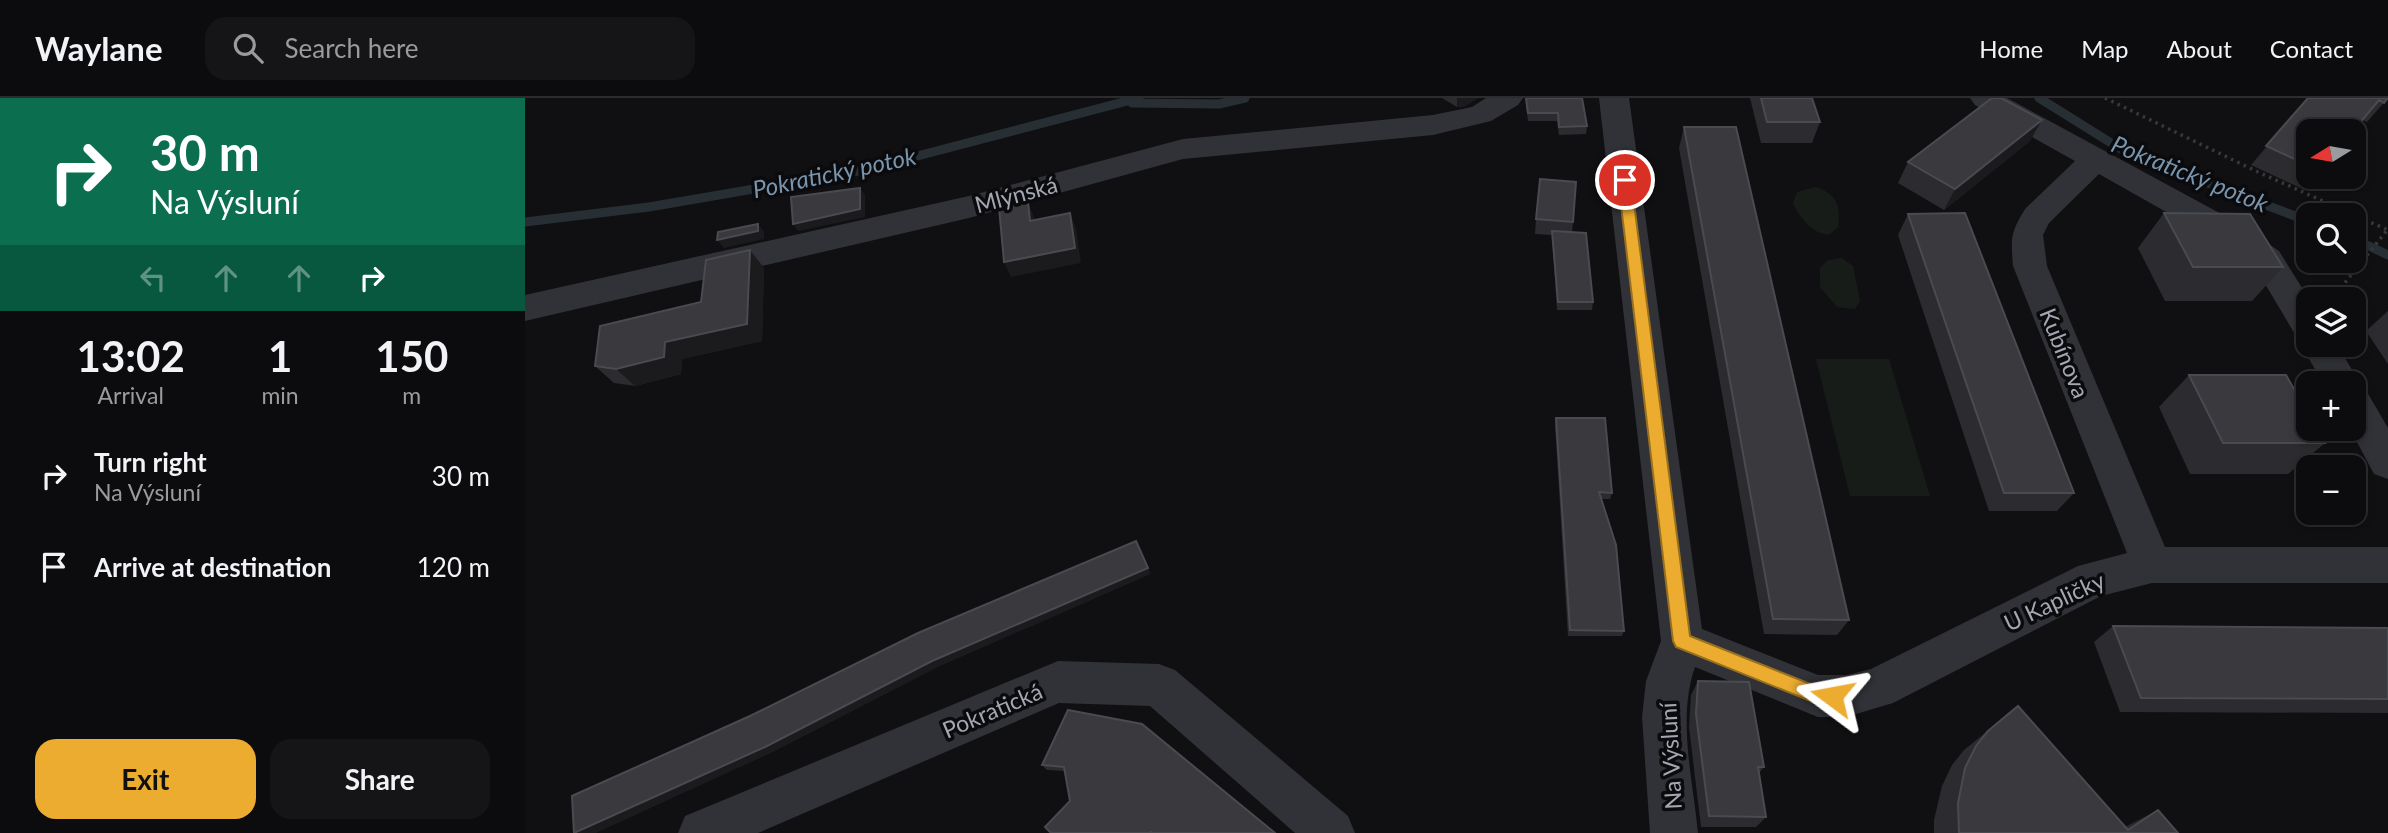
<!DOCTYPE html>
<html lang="en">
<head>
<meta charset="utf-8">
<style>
  :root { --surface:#0c0c0e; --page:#151517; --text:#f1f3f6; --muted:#9a9b9e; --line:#2c2c2e; --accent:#ebac2f }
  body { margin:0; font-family:Lato,sans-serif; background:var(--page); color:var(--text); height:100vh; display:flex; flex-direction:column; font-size:26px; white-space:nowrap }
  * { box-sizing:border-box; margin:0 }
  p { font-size:23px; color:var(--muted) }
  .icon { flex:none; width:38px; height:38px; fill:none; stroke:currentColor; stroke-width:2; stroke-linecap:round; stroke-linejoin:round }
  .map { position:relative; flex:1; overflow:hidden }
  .drawer { display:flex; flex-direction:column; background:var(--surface); width:525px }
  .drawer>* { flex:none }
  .hud { background:#0b6e4f; color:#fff; overflow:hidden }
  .needle { width:46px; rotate:259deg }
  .tools { position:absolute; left:1771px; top:21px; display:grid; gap:14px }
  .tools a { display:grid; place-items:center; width:70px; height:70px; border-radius:14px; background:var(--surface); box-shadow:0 4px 10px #0003,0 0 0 2px var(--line); font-size:35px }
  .pin { position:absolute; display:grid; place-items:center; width:60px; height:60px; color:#fff; margin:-30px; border:4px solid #fff; border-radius:50%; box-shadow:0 2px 7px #0007 }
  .me { position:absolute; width:77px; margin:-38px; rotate:283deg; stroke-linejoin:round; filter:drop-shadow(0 0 5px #0008) }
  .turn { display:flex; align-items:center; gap:24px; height:147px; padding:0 35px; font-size:32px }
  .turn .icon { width:91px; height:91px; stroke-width:2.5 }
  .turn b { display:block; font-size:49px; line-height:60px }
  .lanes { display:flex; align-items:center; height:66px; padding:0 35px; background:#0003; justify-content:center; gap:35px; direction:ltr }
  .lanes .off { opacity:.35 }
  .eta { display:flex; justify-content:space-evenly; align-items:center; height:119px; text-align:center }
  .eta b { font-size:42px; font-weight:700; line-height:49px }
  .cta { display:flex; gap:14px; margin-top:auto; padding:14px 35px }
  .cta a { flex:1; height:80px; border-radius:21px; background:var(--accent); color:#111; font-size:28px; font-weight:700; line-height:80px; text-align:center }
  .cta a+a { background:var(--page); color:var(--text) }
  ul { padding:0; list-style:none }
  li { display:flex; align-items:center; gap:21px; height:91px; padding:0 35px }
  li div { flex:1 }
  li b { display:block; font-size:26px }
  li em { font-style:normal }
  header { display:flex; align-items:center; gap:42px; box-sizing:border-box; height:98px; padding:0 35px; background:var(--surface); border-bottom:2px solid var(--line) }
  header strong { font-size:33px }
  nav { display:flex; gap:38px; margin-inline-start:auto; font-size:24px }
  .search { width:490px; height:63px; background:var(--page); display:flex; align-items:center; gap:18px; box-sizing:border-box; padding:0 24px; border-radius:21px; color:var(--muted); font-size:26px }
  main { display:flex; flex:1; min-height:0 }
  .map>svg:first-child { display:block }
</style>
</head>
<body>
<header>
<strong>Waylane</strong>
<div class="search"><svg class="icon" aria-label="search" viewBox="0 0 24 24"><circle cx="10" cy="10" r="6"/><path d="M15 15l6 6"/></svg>Search here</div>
<nav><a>Home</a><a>Map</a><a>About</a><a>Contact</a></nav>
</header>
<main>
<section class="drawer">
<div class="hud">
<div class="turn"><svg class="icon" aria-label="right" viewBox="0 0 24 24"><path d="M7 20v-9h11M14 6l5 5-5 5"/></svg><div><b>30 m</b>Na Výsluní</div></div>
<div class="lanes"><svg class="icon off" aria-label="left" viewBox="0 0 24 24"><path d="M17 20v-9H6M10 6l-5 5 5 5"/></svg><svg class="icon off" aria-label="ahead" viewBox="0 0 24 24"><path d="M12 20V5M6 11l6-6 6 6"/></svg><svg class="icon off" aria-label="ahead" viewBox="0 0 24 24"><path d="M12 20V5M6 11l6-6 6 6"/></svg><svg class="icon" aria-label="right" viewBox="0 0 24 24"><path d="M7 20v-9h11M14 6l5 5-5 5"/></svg></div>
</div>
<div class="eta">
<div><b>13:02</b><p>Arrival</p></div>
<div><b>1</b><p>min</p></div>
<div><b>150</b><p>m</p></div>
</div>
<ul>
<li><svg class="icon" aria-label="right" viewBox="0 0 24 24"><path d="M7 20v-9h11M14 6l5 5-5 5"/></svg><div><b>Turn right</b><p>Na Výsluní</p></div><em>30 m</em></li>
<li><svg class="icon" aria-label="arrive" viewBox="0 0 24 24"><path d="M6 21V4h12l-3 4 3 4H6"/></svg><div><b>Arrive at destination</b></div><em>120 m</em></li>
</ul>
<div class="cta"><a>Exit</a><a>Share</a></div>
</section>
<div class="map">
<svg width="1863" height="735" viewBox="0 0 1863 735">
  <rect width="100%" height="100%" fill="#101012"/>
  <path fill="#171c18" d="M1291 89C1312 96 1316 108 1313 129L1305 136C1289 138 1274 119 1268 105L1272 94Z
    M1317 160 1328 168 1335 203 1330 211 1312 209 1295 189V170L1303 162Z
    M1291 261H1364L1405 398H1325Z"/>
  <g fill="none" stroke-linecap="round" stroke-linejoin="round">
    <path stroke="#272f35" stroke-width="9" d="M1514 0 1599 53 1783 123
      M607 5 694 6 720 0
      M0 124 124 109 339 72 614 0
      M1829 141 1863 157"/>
    <path stroke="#38393d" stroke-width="3.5" stroke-dasharray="2.5 4.5" stroke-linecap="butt" d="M1580 0 1733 74 1863 132
      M1807 201 1863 131"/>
    <path fill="#313237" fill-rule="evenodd" d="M961 0H998L993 7 966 23 908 37 658 61 444 120 0 223V197L444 98 658 41 908 17 947 9Z
      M1074 0H1104L1177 531 1293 577H1321L1346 571 1553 468 1602 455 1488 168C1486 140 1485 136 1500 111L1550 63 1450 7 1445 0H1482L1713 125 1754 153 1784 201 1783 247H1812L1835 285 1832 290 1842 294 1863 330V381L1849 376 1825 331H1829V285H1798L1776 247 1779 241 1771 238 1730 169 1689 141 1574 76 1524 125 1518 137 1522 168 1640 449H1863V485H1627L1576 498 1368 605 1321 619H1293L1170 569C1152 620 1168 682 1173 735H1125L1117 619 1121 583 1136 543Z
      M533 563 634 566 650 572 823 718 830 735H770L625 608 534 605 233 735H153L160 718Z"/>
  </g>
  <path fill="#2c2c30" d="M917 0H953L940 8 932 9Z
    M1000 0H1057L1062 28 1061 36 1034 37 1032 23H1003Z
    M1225 0H1287L1295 24 1287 45H1236Z
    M1783 0H1863L1842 24 1837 22 1783 33V79H1792L1780 92 1726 67Z
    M1159 29 1324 522 1312 537 1239 536 1154 50Z
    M1505 43 1419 112 1373 85 1383 64Z
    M1639 115 1758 169 1727 203H1640L1613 150Z
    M1383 116 1549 395 1532 413H1464L1373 137Z
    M1011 121 1048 124 1047 134 1068 204 1067 212H1032L1027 137 1010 136Z
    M239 170 237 243 157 261 156 276 110 288 89 285 70 268 176 204Z
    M1863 213V266L1841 233Z
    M1664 277 1800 345 1763 376H1665L1634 309Z
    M1031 320 1087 395 1085 401H1076L1099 533 1097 538H1043L1030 327Z
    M1588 528 1863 530V615L1595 614 1569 544Z
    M1173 583 1239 669 1234 675 1241 719 1231 729H1176L1164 629 1166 597Z
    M1493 608 1600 729 1633 712 1653 735H1409V722L1417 688 1427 667 1439 652Z
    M543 612 545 703 540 673 522 672 517 667Z"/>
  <path fill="#1b1b1e" d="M932 0H953L940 8 932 9Z
    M1517 22 1505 43 1419 112 1430 91Z
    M335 90 340 97V119L273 133 268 126Z
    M503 104 509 119 512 138 505 123Z
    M545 115 551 130 556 165 486 179 479 164Z
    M233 126 239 134V141L199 150 192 142Z
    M225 152 239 170 237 243 157 261 156 276 110 288 91 271 140 244Z
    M615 450 626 476 413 569 248 654 71 735H51Z"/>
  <path fill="#39393e" stroke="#494b50" stroke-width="2" d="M1001 0H1057L1062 28 1034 29 1033 15H1003Z
    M1236 0H1287L1295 24H1242Z
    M1467 0H1476L1517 22 1430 91 1383 64Z
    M1783 0H1863L1859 5 1854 2 1828 33H1783V67L1741 48Z
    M1159 29H1211L1324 522 1248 521Z
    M1015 81 1051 84 1048 124 1011 121Z
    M335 90V111L268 126 266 99Z
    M503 104 505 123 545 115 550 150 479 164 474 109Z
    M1440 115 1549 395H1479L1383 116Z
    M1639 115 1725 116 1758 169H1668Z
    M233 126V133L192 142 193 134Z
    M1027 133 1061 135 1068 204H1033Z
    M225 152 222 226 140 244 139 259 91 271 70 268 75 228 176 204 181 162Z
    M1664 277H1761L1783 316V331H1791L1800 345H1698Z
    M1031 320H1080L1087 395 1074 394 1091 447 1099 533 1045 532Z
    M611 443 623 470 407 563 240 649 49 735 47 698 225 618 393 535Z
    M1588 528 1863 530V601L1616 600Z
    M1173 583 1224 584 1239 669H1233L1241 719 1184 718 1171 616Z
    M1493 608 1603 732 1633 712 1653 735H1434L1433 705 1440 670 1451 648 1463 633Z
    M543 612 617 626 750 735H628L626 734 625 735H526L520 729 545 703 539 669 517 667Z"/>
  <path fill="#ebac2f" stroke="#99701f" stroke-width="2" d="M1100 77 1106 82 1165 538 1293 589 1314 591 1316 598 1314 604 1293 606 1151 549 1148 543 1093 82Z"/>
  <g text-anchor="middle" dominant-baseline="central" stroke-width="7" stroke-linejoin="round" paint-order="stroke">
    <g font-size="23" fill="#a2a7b2" stroke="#0b0b0d">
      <text transform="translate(491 96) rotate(-15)">Mlýnská</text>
      <text transform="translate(1540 255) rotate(68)">Kubínova</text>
      <text transform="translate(1529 503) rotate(-25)">U Kapličky</text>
      <text transform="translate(467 612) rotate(-23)">Pokratická</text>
      <text transform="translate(1145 658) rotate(-93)">Na Výsluní</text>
    </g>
    <g font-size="24" font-style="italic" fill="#7995ad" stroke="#0b0b0d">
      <text transform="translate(309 74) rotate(-12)">Pokratický potok</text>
      <text transform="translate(1665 75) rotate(22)">Pokratický potok</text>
    </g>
  </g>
</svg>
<div class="tools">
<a><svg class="needle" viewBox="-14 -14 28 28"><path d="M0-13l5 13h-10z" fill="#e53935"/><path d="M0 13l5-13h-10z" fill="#9a9b9e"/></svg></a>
<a><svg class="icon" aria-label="search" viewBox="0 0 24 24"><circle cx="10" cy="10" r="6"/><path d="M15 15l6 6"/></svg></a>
<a><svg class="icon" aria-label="layers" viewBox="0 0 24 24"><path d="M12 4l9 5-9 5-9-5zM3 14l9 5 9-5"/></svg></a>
<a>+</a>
<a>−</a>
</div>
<div class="pin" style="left:1100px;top:82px;background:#d93025"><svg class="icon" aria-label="arrive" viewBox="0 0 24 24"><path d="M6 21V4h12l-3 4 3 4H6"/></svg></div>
<svg class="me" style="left:1307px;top:598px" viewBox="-20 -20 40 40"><path d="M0-17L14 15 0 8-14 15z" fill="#ebac2f" stroke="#fff" stroke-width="4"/></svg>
</div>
</main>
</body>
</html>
